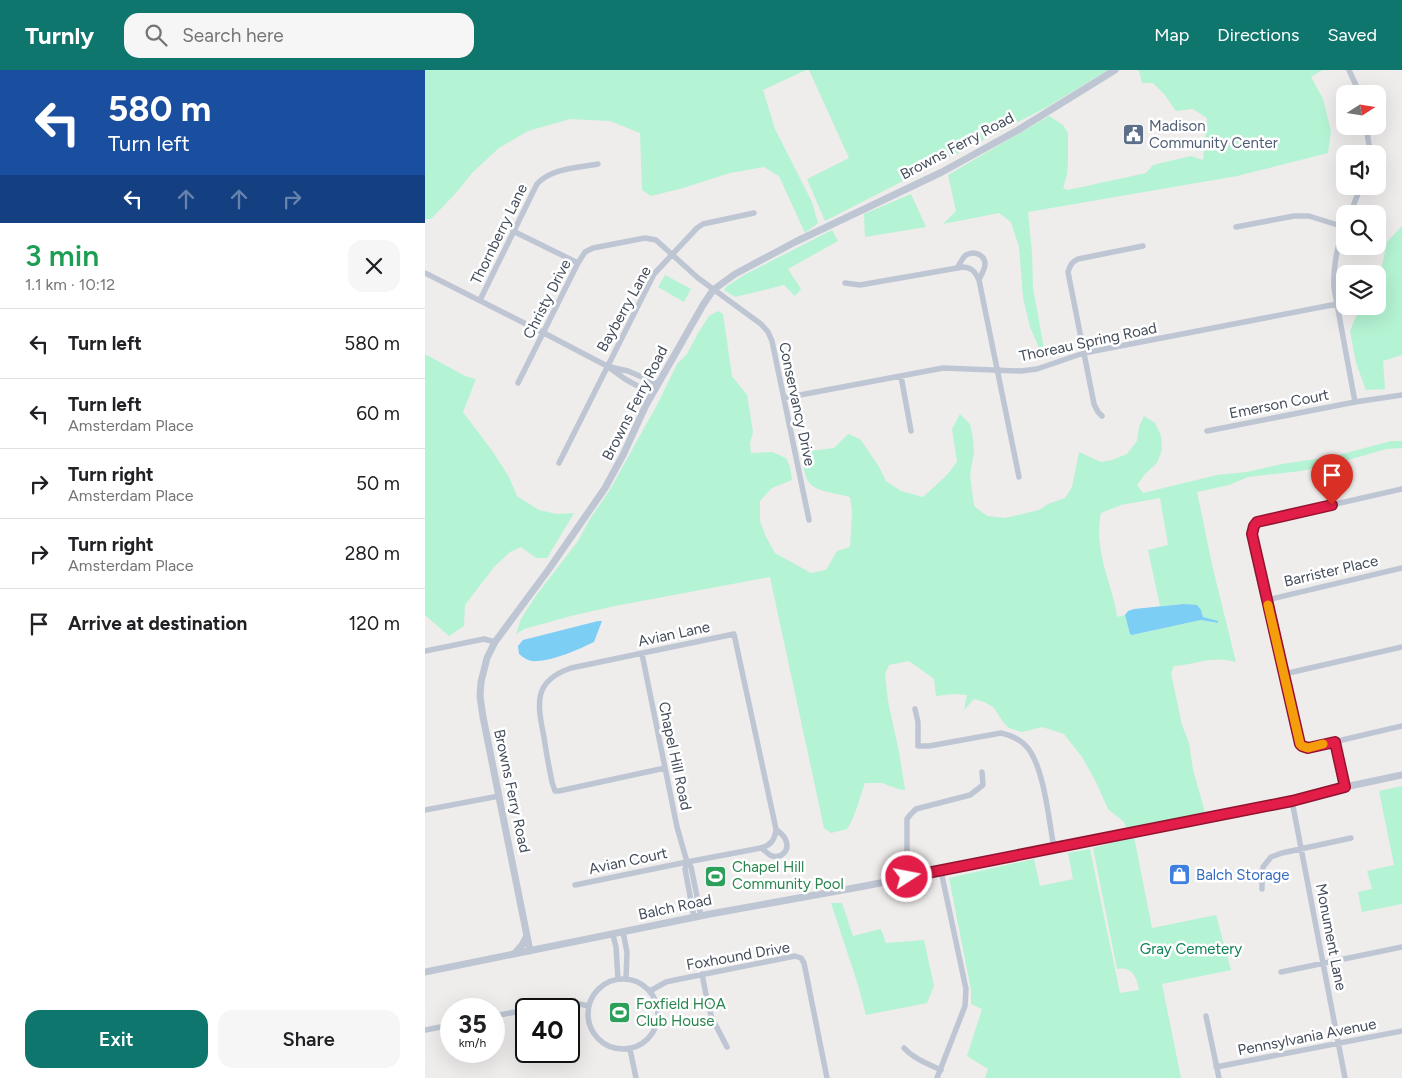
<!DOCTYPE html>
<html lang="en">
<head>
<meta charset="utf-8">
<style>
  :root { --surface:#fff; --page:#f6f6f6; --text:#202124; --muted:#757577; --line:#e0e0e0; --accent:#0f766e }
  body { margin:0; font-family:Figtree,sans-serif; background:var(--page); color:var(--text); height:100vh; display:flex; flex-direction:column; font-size:19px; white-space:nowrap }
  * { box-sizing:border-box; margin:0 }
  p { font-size:16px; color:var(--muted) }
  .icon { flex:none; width:28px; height:28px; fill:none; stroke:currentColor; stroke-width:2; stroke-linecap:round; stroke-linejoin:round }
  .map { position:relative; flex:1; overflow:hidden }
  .sheet { display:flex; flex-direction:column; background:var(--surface); width:425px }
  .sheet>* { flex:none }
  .top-card { background:#1a4fa0; color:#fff; overflow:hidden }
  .needle { width:32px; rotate:78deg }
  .buttons { position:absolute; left:911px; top:15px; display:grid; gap:10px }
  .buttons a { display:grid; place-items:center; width:50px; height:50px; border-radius:10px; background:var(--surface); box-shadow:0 5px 20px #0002; font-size:25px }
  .speed { position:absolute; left:15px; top:928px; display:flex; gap:10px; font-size:25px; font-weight:700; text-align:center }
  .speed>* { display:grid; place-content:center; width:65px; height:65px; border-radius:50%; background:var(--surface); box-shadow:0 5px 20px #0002; line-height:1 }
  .speed small { font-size:12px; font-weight:400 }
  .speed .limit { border:2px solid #111; border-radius:8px; background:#fff; color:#111 }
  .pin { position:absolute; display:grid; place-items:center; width:42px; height:42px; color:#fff; margin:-51px -21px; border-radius:50% 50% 50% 0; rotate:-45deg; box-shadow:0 0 5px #0007 }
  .pin .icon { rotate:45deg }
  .me { position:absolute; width:55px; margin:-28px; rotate:79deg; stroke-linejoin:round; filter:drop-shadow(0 0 4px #0008) }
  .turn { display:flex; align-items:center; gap:18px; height:105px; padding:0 25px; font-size:22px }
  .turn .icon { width:65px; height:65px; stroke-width:2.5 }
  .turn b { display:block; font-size:35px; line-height:42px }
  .lanes { display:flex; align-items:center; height:48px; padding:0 25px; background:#0003; justify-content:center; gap:25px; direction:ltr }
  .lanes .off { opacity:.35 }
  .round { display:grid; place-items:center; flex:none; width:52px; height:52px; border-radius:15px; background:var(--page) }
  .head { display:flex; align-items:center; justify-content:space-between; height:85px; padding:0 25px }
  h1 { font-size:30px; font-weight:600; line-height:38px; color:#1e9e55 }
  .primary-button { display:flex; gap:10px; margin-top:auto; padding:10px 25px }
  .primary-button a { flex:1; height:58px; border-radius:15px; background:var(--accent); color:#fff; font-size:20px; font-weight:600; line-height:58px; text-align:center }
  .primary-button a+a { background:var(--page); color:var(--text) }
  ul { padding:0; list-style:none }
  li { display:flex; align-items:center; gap:15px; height:70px; padding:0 25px; border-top:1px solid var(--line) }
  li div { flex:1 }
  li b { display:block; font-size:19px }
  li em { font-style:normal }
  header { display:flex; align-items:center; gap:30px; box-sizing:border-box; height:70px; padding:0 25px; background:var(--accent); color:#fff }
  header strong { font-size:24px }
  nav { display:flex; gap:28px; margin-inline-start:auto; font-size:18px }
  .search { width:350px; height:45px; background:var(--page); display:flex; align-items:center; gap:12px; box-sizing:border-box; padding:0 18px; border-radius:15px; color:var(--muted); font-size:19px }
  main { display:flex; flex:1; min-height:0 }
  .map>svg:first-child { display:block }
</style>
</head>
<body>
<header>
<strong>Turnly</strong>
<div class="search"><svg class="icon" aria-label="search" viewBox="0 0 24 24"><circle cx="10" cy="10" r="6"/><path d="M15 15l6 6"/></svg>Search here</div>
<nav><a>Map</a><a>Directions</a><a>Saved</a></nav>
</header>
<main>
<section class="sheet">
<div class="top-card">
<div class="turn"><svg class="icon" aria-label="left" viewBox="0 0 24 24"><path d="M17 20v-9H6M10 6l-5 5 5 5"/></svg><div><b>580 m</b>Turn left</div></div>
<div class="lanes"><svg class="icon" aria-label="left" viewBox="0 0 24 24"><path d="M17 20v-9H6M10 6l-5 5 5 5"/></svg><svg class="icon off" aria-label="ahead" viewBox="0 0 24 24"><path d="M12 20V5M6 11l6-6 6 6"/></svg><svg class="icon off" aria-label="ahead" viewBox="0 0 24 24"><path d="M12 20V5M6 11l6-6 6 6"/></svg><svg class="icon off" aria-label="right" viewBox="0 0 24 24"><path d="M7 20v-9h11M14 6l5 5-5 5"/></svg></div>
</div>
<div class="head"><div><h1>3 min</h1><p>1.1 km · 10:12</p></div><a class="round"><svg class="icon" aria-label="close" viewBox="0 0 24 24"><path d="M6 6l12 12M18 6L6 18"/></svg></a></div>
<ul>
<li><svg class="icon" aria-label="left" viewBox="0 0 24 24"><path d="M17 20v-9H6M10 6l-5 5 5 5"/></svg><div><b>Turn left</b></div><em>580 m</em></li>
<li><svg class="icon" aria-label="left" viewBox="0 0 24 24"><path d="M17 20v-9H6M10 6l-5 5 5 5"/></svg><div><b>Turn left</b><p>Amsterdam Place</p></div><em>60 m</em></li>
<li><svg class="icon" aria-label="right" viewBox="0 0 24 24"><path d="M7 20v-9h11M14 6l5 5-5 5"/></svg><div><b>Turn right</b><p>Amsterdam Place</p></div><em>50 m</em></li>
<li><svg class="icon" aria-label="right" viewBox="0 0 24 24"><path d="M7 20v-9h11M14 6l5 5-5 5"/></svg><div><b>Turn right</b><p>Amsterdam Place</p></div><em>280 m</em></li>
<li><svg class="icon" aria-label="arrive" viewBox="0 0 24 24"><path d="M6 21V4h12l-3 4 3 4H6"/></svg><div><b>Arrive at destination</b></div><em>120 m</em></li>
</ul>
<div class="primary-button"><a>Exit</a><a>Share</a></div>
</section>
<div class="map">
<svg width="977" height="1008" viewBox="0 0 977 1008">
  <rect width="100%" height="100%" fill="#efecec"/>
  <path fill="#b4f3d3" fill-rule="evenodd" d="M0 0H381L338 20 350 59 387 132 393 153 380 163 354 106 339 97 305 103 258 118 226 126 217 120 215 63 185 51 145 49 103 61 74 78 48 102 29 125 6 149H0Z
    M384 0H683L622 37 400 151 382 109 424 88Z
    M714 0H897L886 7 898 29 906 61 903 83 812 106 603 142 607 183 608 218 619 279 615 280 605 257 598 227 594 177 586 152 574 143 518 154 531 141 523 105 624 46 638 55 643 63V92L642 105 638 118 643 120 721 103 728 95 766 86 778 90 782 48 768 39 751 41 739 24 728 13H717Z
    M486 124 501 157 440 167 439 144Z
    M977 156V285L958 291 960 319 941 320 931 293 925 261 931 246 944 236H952L953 215 962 172Z
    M407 160 413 171 363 199 376 219 370 226 359 215 310 227 299 220 302 216 321 204Z
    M240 205 266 219 259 232 233 217Z
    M293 241 298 244 307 306 322 325 328 362 325 373 326 383 347 382 361 388 365 397 367 410 347 418 335 431V451L341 467 350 483 386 503 401 500 412 481 425 477 427 442 425 427C396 419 378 424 378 387L385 381 409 378 423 364 435 369 453 395 461 411 476 421 498 427 522 405 532 392 527 359 535 344 545 354 548 369 549 382 545 405 549 436 562 446 580 448 614 440 623 434 640 428 647 417 654 382 676 392 687 390 702 384 712 371 714 357 719 346 730 353 736 366 737 380 732 393 719 405 712 415 718 423 792 405 822 402 857 394 910 386 966 371H977V378L961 379 909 394 876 401 823 407 804 415 772 422 788 499 811 592C787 585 772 594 749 596L746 603 757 655 764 673 768 700 780 742 771 745 702 759 699 752 683 739 671 712 657 687 639 664 617 657 597 662 584 658 578 652 569 638 560 632 549 629 539 640 542 625 529 624 511 626 509 609 484 591 464 595 460 604 463 631 474 682 480 720 473 719 457 713H440C434 729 431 745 422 759L406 763 399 758 345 507 190 536 146 546 99 559 91 564 96 549 110 527 153 471 165 449 186 418 233 333 252 294 262 284 273 263 284 246ZM735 428 743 475 723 480 735 536 758 534 776 540 778 547 792 551V553L776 550 707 565 705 564 700 545 692 547C691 535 687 525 684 513 677 491 671 465 676 443L696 435Z
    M0 284 40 306 51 309 38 342 68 382 84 407 92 426 114 440 132 444 149 443 122 488H111L96 477 85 482 69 497 40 535 39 556 24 566 0 545Z
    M977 716V834L937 842 933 822 947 819 942 801 969 795 954 721Z
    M709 767 727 858 791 845 806 900 737 914 756 1008H560L563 999 542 986 557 939 546 934V920L524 808 609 789 615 816 648 809 643 783 665 779 695 923 714 920C712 907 707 896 692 899L668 778Z
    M406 833H417L428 866 456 859 461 873 499 870 509 916 502 933 441 945 433 915Z"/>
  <path fill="#7dcef4" d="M758 534 772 535 776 540 778 547 793 551V553L776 550 716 563 707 565 705 564 700 545 703 541 709 539Z
    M173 551H177L169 572C155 579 127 591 112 591 104 592 99 588 94 584L93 576 98 570Z"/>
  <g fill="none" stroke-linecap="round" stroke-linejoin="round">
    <path stroke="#bec6d3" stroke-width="5.5" d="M924 0 935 24
      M941 56 944 75 943 84
      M925 144 936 116
      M920 154C912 175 908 196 909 218L930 332
      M811 157 869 146H884L919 157
      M88 161 153 193
      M532 198C535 194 537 188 541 185 549 180 560 185 560 194 560 199 556 205 554 210
      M0 203 119 263 182 296 200 309 227 324
      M420 213 435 215 538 197C548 198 550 202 554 210L594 407
      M55 230 112 114C126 98 153 98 173 94
      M185 297 203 301 233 314
      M476 306 486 361
      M93 313 153 193 160 182 168 178 220 168 231 170 273 208 336 254 343 262 347 271 384 450
      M359 328 518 298 596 301 612 299 647 287 659 283 912 234
      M677 346 673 342 669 334 643 202C645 195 647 192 653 189L718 176
      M782 361 930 332 977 325
      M134 393 229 204 272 158 278 154 329 143
      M977 419 836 451C829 453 828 457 827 464L874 672 877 676 883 678 977 656
      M842 530 977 498
      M0 581 59 569 70 572
      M217 584 252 757 262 792 266 797 276 846
      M859 604 977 577
      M490 639 493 652V676H504L576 663C585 665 593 668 600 675 619 693 624 752 629 778
      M910 672 920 717
      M867 731 920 1008
      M0 740 74 726
      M336 778C339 780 342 783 345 785 355 790 365 781 361 771 360 766 355 763 351 759
      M262 792 260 799 269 847
      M482 807V749L485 745 491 739 545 725 558 715 557 702
      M150 815 262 792 336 778C346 775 350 770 351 759L309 564 146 598C108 611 112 633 119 667 121 682 124 697 127 712L130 721H134L240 698
      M837 819V810L838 797 846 787 857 783 926 768
      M198 862 202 882 201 908
      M188 865 191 877 193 909
      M856 902 977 877
      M277 904 283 935 287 948 302 977
      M163 944a35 35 0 1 1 70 0a35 35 0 1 1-70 0Z
      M225 921 241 912 250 910 370 886 376 888 379 893 402 1008
      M106 939 145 932 164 936
      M69 946 101 940
      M781 946 794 1008
      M0 960 26 955
      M479 978C489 989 503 994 516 1000
      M205 979 211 1008
      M791 997 977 961
      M512 1008 540 936 541 919 516 801"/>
    <path stroke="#bec6d3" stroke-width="7" d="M105 881 58 647 55 626 56 612 62 588 70 572 124 499 180 418 198 385 221 335 278 235 288 220 310 204 370 172 517 102 593 60 690 0
      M89 884 97 875 102 866
      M0 902 285 844 440 816 867 731 920 717 977 705"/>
  </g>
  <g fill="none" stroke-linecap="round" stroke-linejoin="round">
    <defs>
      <path id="route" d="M482 807 867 731 920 717 910 672 883 678 877 676 875 674 827 464 829 456 832 452 907 435"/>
    </defs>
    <use href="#route" stroke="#92132f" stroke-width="12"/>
    <use href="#route" stroke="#e11d48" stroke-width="9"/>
    <path stroke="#f59e0b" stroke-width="9" d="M843 535 875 674 877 676 883 678 898 674"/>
  </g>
  <defs>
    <symbol id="civic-square" viewBox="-11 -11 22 22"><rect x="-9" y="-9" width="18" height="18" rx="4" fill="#5c6f8a" stroke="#fff"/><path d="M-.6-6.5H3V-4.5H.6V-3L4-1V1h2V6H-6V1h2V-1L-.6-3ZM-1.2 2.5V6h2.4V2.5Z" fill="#fff"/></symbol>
    <symbol id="shop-square" viewBox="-11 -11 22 22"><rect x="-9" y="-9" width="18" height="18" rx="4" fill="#3f7fe0" stroke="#fff"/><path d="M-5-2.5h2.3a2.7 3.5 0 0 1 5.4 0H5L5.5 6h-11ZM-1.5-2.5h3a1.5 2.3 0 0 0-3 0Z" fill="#fff"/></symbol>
    <symbol id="stadium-square" viewBox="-11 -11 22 22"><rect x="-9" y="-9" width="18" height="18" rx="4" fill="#2e9e5b" stroke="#fff"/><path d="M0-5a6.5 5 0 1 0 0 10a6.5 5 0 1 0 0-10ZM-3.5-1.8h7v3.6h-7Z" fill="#fff"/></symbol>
  </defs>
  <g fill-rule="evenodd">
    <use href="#civic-square" x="696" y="52" width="25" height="25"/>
    <use href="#shop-square" x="742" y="792" width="25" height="25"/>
    <use href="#stadium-square" x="278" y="794" width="25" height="25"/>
    <use href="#stadium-square" x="182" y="930" width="25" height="25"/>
  </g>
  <g text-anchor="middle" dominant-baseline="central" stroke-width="5" stroke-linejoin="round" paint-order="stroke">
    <g font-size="15" fill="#4e5e75" stroke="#fff" text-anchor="start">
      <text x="724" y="56">Madison<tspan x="724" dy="17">Community Center</tspan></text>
    </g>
    <g font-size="15" fill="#434d5b" stroke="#fff">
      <text transform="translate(532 76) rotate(-28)">Browns Ferry Road</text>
      <text transform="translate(74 164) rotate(-64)">Thornberry Lane</text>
      <text transform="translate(122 229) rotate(-63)">Christy Drive</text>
      <text transform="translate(199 239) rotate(-61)">Bayberry Lane</text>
      <text transform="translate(663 272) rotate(-12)">Thoreau Spring Road</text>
      <text transform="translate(210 333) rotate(-63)">Browns Ferry Road</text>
      <text transform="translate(372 334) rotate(78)">Conservancy Drive</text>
      <text transform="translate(854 334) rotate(-11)">Emerson Court</text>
      <text transform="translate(906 501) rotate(-13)">Barrister Place</text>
      <text transform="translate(249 564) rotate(-12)">Avian Lane</text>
      <text transform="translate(250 686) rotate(78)">Chapel Hill Road</text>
      <text transform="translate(87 721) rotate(78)">Browns Ferry Road</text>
      <text transform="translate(203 791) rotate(-12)">Avian Court</text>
      <text transform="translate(250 837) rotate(-12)">Balch Road</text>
      <text transform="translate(906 867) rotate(79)">Monument Lane</text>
      <text transform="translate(313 886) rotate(-10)">Foxhound Drive</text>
      <text transform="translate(882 967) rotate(-11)">Pennsylvania Avenue</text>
    </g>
    <g font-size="15" fill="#27864d" stroke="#fff" text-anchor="start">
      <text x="307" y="797">Chapel Hill<tspan x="307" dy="17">Community Pool</tspan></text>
      <text x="211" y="934">Foxfield HOA<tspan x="211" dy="17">Club House</tspan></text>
    </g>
    <g font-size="15" fill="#366cbe" stroke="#fff" text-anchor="start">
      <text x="771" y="805">Balch Storage</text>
    </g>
    <g font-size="15" fill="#0d8355" stroke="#fff">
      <text x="766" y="879">Gray Cemetery</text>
    </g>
  </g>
</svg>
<div class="buttons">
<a><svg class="needle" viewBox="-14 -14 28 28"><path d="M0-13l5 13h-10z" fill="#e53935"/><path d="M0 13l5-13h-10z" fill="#757577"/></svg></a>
<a><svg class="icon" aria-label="sound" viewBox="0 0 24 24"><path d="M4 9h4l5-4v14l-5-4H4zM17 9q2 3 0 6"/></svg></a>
<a><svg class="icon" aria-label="search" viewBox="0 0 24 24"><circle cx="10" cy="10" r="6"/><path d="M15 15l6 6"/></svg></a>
<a><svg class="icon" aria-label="layers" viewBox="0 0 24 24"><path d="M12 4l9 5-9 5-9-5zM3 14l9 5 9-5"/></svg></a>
</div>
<div class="speed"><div>35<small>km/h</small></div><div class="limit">40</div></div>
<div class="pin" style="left:907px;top:435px;background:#d93025"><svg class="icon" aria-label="arrive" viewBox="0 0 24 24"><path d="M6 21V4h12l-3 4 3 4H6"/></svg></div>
<svg class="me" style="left:482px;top:807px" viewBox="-20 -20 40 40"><circle r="17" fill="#e11d48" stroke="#fff" stroke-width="3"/><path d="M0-11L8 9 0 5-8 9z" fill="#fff"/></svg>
</div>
</main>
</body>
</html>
